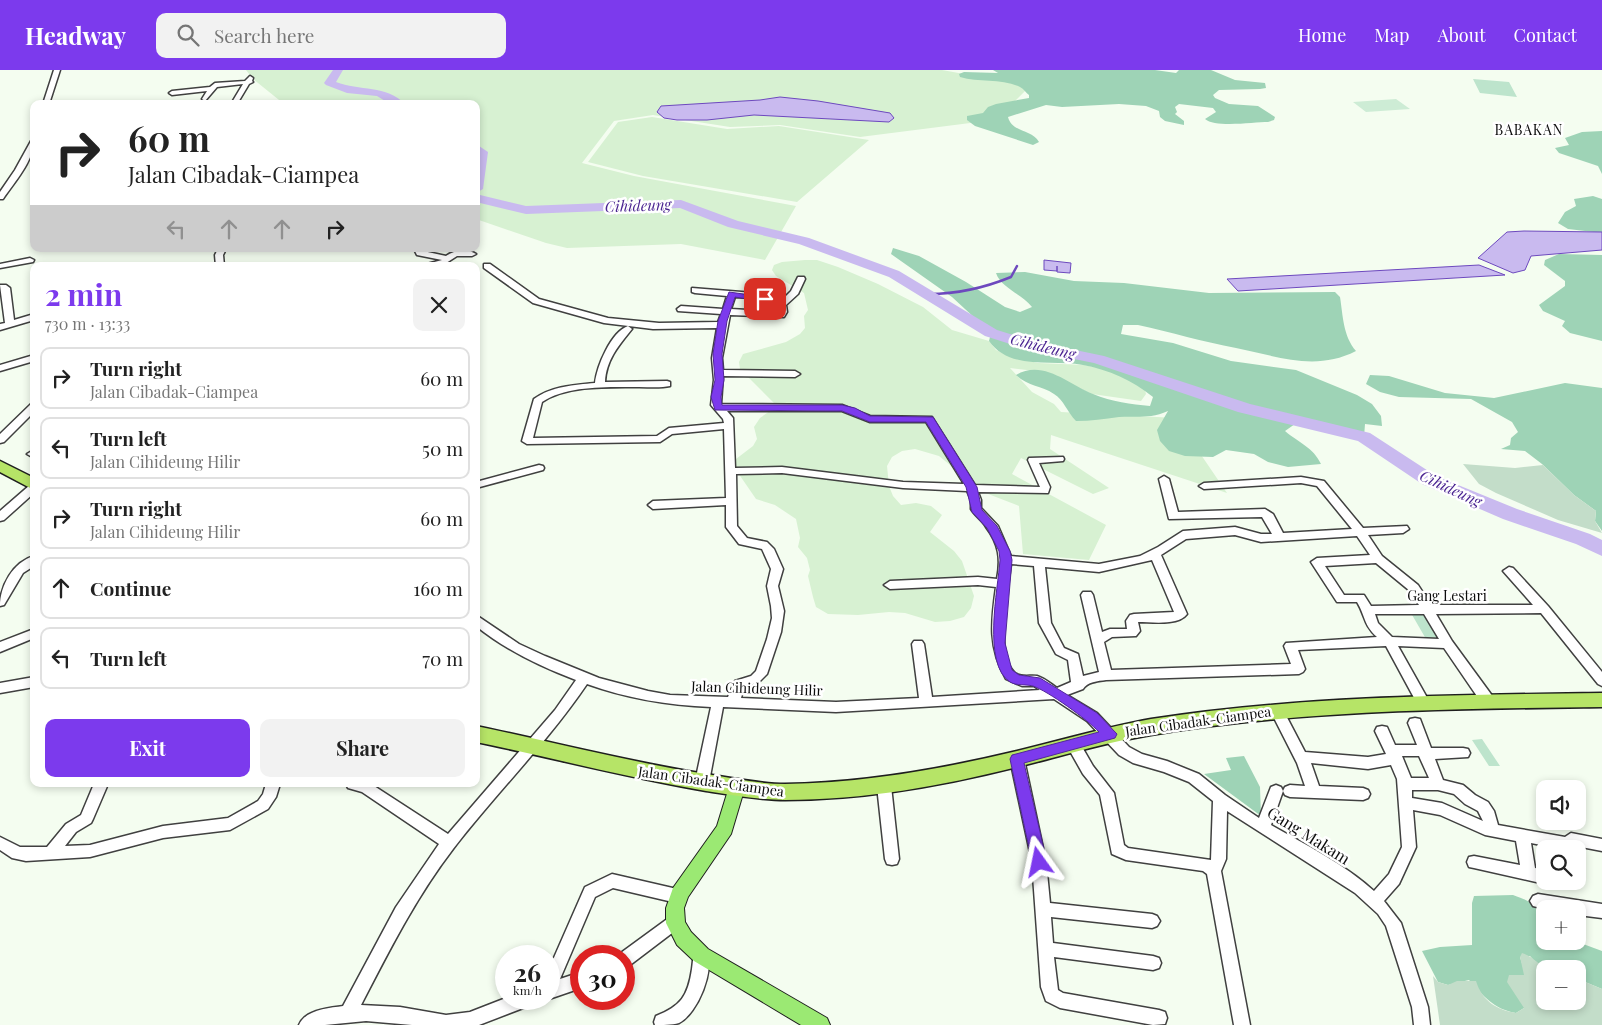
<!DOCTYPE html>
<html lang="en">
<head>
<meta charset="utf-8">
<style>
  :root { --surface:#fff; --page:#f2f2f2; --text:#222; --muted:#767676; --line:#e0e0e0; --accent:#7c3aed }
  body { margin:0; font-family:"Playfair Display",serif; background:var(--page); color:var(--text); height:100vh; display:flex; flex-direction:column; font-size:19px; white-space:nowrap }
  * { box-sizing:border-box; margin:0 }
  p { font-size:16px; color:var(--muted) }
  .icon { flex:none; width:28px; height:28px; fill:none; stroke:currentColor; stroke-width:2; stroke-linecap:round; stroke-linejoin:round }
  .map { position:relative; flex:1; overflow:hidden }
  .details { position:absolute; left:30px; top:192px; width:450px; height:525px; display:flex; flex-direction:column; background:var(--surface); border-radius:10px; box-shadow:0 2px 8px #0003 }
  .details>* { flex:none }
  .top-card { position:absolute; left:30px; top:30px; width:450px; height:152px; border-radius:10px; box-shadow:0 2px 8px #0003; background:#fff; color:var(--text); overflow:hidden }
  .controls { position:absolute; left:1536px; top:710px; display:grid; gap:10px }
  .controls a { display:grid; place-items:center; width:50px; height:50px; border-radius:10px; background:var(--surface); box-shadow:0 2px 8px #0003; font-size:25px }
  .speed { position:absolute; left:495px; top:875px; display:flex; gap:10px; font-size:25px; font-weight:700; text-align:center }
  .speed>* { display:grid; place-content:center; width:65px; height:65px; border-radius:50%; background:var(--surface); box-shadow:0 2px 8px #0003; line-height:1 }
  .speed small { font-size:12px; font-weight:400 }
  .speed .limit { border:8px solid #d22; background:#fff; color:#111 }
  .pin { position:absolute; display:grid; place-items:center; width:42px; height:42px; color:#fff; margin:-21px; border-radius:10px; box-shadow:0 2px 8px #0006 }
  .me { position:absolute; width:55px; margin:-28px; rotate:348deg; stroke-linejoin:round; filter:drop-shadow(0 0 4px #0008) }
  .turn { display:flex; align-items:center; gap:18px; height:105px; padding:0 15px; font-size:22px }
  .turn .icon { width:65px; height:65px; stroke-width:2.5 }
  .turn b { display:block; font-size:35px; line-height:42px }
  .lanes { display:flex; align-items:center; height:48px; padding:0 15px; background:#0003; justify-content:center; gap:25px; direction:ltr }
  .lanes .off { opacity:.35 }
  .round { display:grid; place-items:center; flex:none; width:52px; height:52px; border-radius:10px; background:var(--page) }
  .headline { display:flex; align-items:center; justify-content:space-between; height:85px; padding:0 15px }
  h1 { font-size:30px; font-weight:700; line-height:38px; color:var(--accent) }
  .primary-button { display:flex; gap:10px; margin-top:auto; padding:10px 15px }
  .primary-button a { flex:1; height:58px; border-radius:10px; background:var(--accent); color:#fff; font-size:20px; font-weight:700; line-height:58px; text-align:center }
  .primary-button a+a { background:var(--page); color:var(--text) }
  ul { padding:0; list-style:none }
  li { display:flex; align-items:center; gap:15px; height:62px; margin:0 10px 8px; padding:0 5px; border:2px solid var(--line); border-radius:10px }
  li div { flex:1 }
  li b { display:block; font-size:19px }
  li em { font-style:normal }
  header { display:flex; align-items:center; gap:30px; box-sizing:border-box; height:70px; padding:0 25px; background:var(--accent); color:#fff }
  header strong { font-size:24px }
  nav { display:flex; gap:28px; margin-inline-start:auto; font-size:18px }
  .search { width:350px; height:45px; background:var(--page); display:flex; align-items:center; gap:12px; box-sizing:border-box; padding:0 18px; border-radius:10px; color:var(--muted); font-size:19px }
  .map>svg:first-child { display:block }
</style>
</head>
<body>
<header>
<strong>Headway</strong>
<div class="search"><svg class="icon" aria-label="search" viewBox="0 0 24 24"><circle cx="10" cy="10" r="6"/><path d="M15 15l6 6"/></svg>Search here</div>
<nav><a>Home</a><a>Map</a><a>About</a><a>Contact</a></nav>
</header>
<div class="map">
<svg width="1602" height="955" viewBox="0 0 1602 955">
  <rect width="100%" height="100%" fill="#f4fdf0"/>
  <path fill="#d7f1d2" d="M246 0H942L1020 14 1027 19 1012 34 986 51 860 67 780 55 730 57 653 45 614 51 582 93 634 106 796 136 765 190 681 174 567 178 546 173 476 149V34H284L253 9Z
    M652 47 727 59 779 56 869 70 797 132 643 106 588 92 618 52Z
    M805 190H817L838 197 878 214 923 237 952 260 989 271 996 280 1011 287 1038 293 1084 295 1108 300 1133 310 1145 320 1146 324 1141 331 1092 324 1044 302 1010 298 1032 322 1054 334 1061 342 1176 348 1227 423 1051 365 1050 379 1109 418 1093 424 1021 388 1012 404 1106 455 1089 490 1023 484 1019 436 983 422 939 386 915 379 902 381 892 387 887 396 889 416 893 426 901 435 916 433 931 436 942 445 930 462 954 481 962 491 974 526 971 538 964 547 950 551 935 552 905 543 889 542 858 545 828 544 816 537 813 527 808 506 810 500 807 488 798 477 800 468 796 449 775 435 756 429 734 397 736 389 753 376 757 369 754 357 760 348 777 336 740 299 739 292 743 284 786 272 800 264 805 258 804 246 808 240 804 223 776 206 772 200 774 195 782 192Z"/>
  <path fill="#bde4cc" d="M1473 9 1509 12 1517 27 1480 23Z
    M1411 543 1427 544 1443 569H1426Z
    M1482 669 1500 696H1489L1472 670Z"/>
  <path fill="#9ed3b6" d="M993 0H1155L1176 3 1179 0H1211L1235 10 1265 13 1266 18 1260 19 1219 20 1213 25 1215 28 1229 34 1258 36 1275 47 1274 50 1268 52C1254 52 1215 58 1205 49L1216 42 1213 38 1179 34 1175 37 1177 42 1175 44 1184 51V55L1165 51 1160 47 1159 41 1146 36 1119 34 1062 37 1046 35 1008 47C1012 63 1032 59 1039 72L1033 75 975 56 967 50V46L983 43 988 37 996 34 1029 28V25C1026 23 1024 19 1020 17 1002 8 979 13 960 7L959 4 964 2 998 3Z
    M1602 61V104L1598 96 1559 83 1555 78 1569 75 1565 68 1582 62Z
    M1593 126 1602 129V163L1568 159 1558 153 1565 142 1576 136 1574 129Z
    M893 178 919 186 966 212 1005 237 1020 242 1032 237C1022 224 1001 218 996 203L1025 202 1074 211 1124 213 1209 223 1335 222 1340 227C1343 246 1343 266 1356 281 1315 302 1277 286 1236 278 1203 272 1171 262 1138 255H1123L1121 264 1173 273 1231 291 1296 300 1357 325 1372 334 1381 346 1382 356 1365 354 1364 367 1332 357 1295 354 1285 361C1299 373 1313 377 1321 394L1288 397 1268 392 1254 384 1226 380 1213 387 1185 386 1169 381 1160 371 1157 360 1168 341C1150 349 1137 346 1119 347 1104 349 1091 351 1076 351 1067 342 1064 330 1054 324 1041 315 1029 317 1016 305 1043 289 1068 314 1093 324 1112 332 1131 334 1150 336L1153 327C1132 310 1109 300 1083 295 1052 289 1010 301 989 271L991 263 952 227 891 184Z
    M1559 184 1602 185V271L1570 263 1562 256 1565 251 1543 241 1539 235 1565 216V211L1544 195 1545 190Z
    M1370 305 1389 306 1445 323 1494 328 1565 313 1602 318V461L1595 451 1596 441 1574 425 1542 394 1525 381 1501 379 1510 375 1511 368 1518 362 1512 352 1471 329 1399 327 1380 322 1366 314Z
    M1244 686 1260 717 1261 746 1204 704 1231 700 1226 688Z
    M1513 825C1535 833 1537 834 1541 857L1545 859V871H1575L1602 881V919L1578 909V899C1557 899 1544 903 1530 886L1520 887 1524 900V938L1516 943C1493 939 1484 926 1469 910L1448 915 1438 912 1422 881 1440 877 1472 875V833L1474 826Z"/>
  <path fill="#c3ddc9" d="M1463 394 1515 398 1543 395 1574 425 1596 441 1595 451 1602 463 1558 450 1496 423 1479 414Z
    M1522 883C1533 886 1538 895 1549 899H1545V931H1578V909L1602 919V955H1440L1433 906 1438 912 1448 915 1457 911H1476C1482 931 1497 940 1516 943L1524 938 1507 912 1509 905H1524L1520 887Z"/>
  <path fill="#cdecd5" d="M1396 29 1410 39 1366 42 1353 32Z"/>
  <path fill="#c9baef" stroke="#6d49be" d="M780 27 818 31 890 43 894 48 889 52 754 45 707 50H677L664 48 657 42 661 36 760 30Z
    M1524 161 1602 162V180L1531 186 1525 200 1513 203 1478 188 1507 162Z
    M1044 190 1071 193 1070 203 1057 202V196V201L1044 200Z
    M1479 195 1505 205 1238 221 1227 209Z"/>
  <g fill="none" stroke-linecap="round" stroke-linejoin="round">
    <path stroke="#6d49be" stroke-width="2.5" d="M929 224C958 224 984 218 1011 207L1017 196"/>
    <path fill="#c9baef" fill-rule="evenodd" d="M333 0H343L336 12C359 21 387 15 405 34H390L377 26 347 23 326 15 324 13Z
      M476 74 488 82 483 119 476 123Z
      M476 124 526 136 681 130 738 151 809 168 899 201 997 260 1032 271 1104 286 1250 334 1370 363 1436 406 1517 439 1590 464 1602 470V486L1576 474 1503 449 1422 414 1358 371 1238 342 1094 293 1029 280 985 266 889 207 799 174 728 157 680 138 526 144 476 132Z"/>
    <defs>
      <path id="minor" d="M54 0H60L49 34H43Z
        M250 6 253 8 252 11 253 12 249 14 237 34H231L243 14 217 17 205 31 202 29 207 21 172 25 169 23 172 21 210 17 215 13 245 11Z
        M34 69C34 91 15 111 3 129H0V122L15 100 31 71Z
        M218 179H226L223 185 224 196H216L215 185Z
        M414 179H422L423 181 446 186C454 180 467 178 476 184L472 186H457L443 195 426 196 427 194 442 190 417 185Z
        M30 188 34 190 33 192 0 198V194Z
        M484 194H490L539 229 608 248 659 253 718 252 721 244 678 241 677 239 681 236 723 239 727 226 695 223 692 222V218L754 223 780 232 791 221 798 207H804L805 209 798 224 786 235 787 242 784 247 730 245 722 288 723 300 795 301 800 304 795 307 723 306 721 334 842 335 870 346 932 347 975 415 1040 417 1028 390 1029 388 1063 387 1064 389 1063 391 1039 393 1050 417 1048 423 978 422 981 430V438L998 456 1011 486 1099 494 1140 486 1158 477 1183 461 1235 457 1261 464H1272L1262 447 1169 449 1159 409 1164 406 1169 409 1178 442 1265 439 1273 444 1283 463 1352 459 1317 416 1301 413 1204 419 1199 416 1204 413 1301 407 1324 411 1363 458 1407 456 1409 459 1403 463 1368 465 1382 486 1418 515 1431 535H1533L1503 501 1509 497 1513 498 1548 536 1602 602V616L1598 614 1541 543 1436 544 1452 571 1493 627 1494 631 1493 635 1488 636 1483 635 1444 578 1398 576 1430 633 1429 637 1424 638 1419 637 1386 576 1298 580 1305 599 1303 602 1299 604 1106 610C1098 611 1087 612 1083 619L1067 625 1097 643 1129 677 1142 684 1167 691 1199 704 1225 725 1259 748 1271 717 1276 715 1281 717 1283 721 1271 755C1306 775 1344 794 1374 821L1389 804 1402 777 1397 709 1391 695 1368 699 1311 693 1319 716 1363 718 1368 720 1370 724 1368 728 1363 730 1290 727 1285 725 1283 721 1285 717 1290 715 1305 716 1297 693 1270 640 1271 636 1276 635 1281 636 1305 682 1368 687 1386 684 1375 661 1377 657 1382 656 1387 657 1395 675H1417L1408 653 1410 649 1415 648 1420 649 1431 678H1463L1468 679 1470 683 1468 687 1435 689 1443 710 1463 715 1475 725 1488 732 1494 741 1498 755 1565 767 1571 763 1602 769V781L1576 776 1574 779H1561L1531 773 1535 798 1545 800V811H1550L1545 814 1474 798 1469 797 1467 792 1469 787 1474 786 1520 795 1516 771 1485 765 1440 745 1413 740 1416 777 1399 814 1384 831 1401 853 1428 937 1430 955H1414L1412 937 1386 856 1378 844 1355 823 1227 741 1226 789 1221 801 1250 955H1234L1207 804 1203 801 1126 790 1112 784 1100 725 1083 704 1066 674 1068 670 1073 669 1078 670 1093 696 1114 723 1124 775 1128 778 1211 790 1213 731 1189 712 1164 702 1133 693 1119 685 1087 651 1054 629 836 642 723 637 709 712 707 716 702 718 697 716 695 712 711 637C667 635 629 629 587 614 547 673 497 722 453 779 416 827 389 881 361 935L400 937 446 945 470 942 506 928 533 929 531 935 479 955H412L366 951 325 955H299C305 940 328 938 343 936L396 837 439 774 362 722 348 718 346 714H371L448 764 555 640 576 610C541 597 506 580 476 556V545L519 574 545 586 599 608 648 621 670 625 728 627 735 611 751 606 756 601 767 569 772 548 771 536 767 516 771 499 762 479 739 474 726 457V435L653 439 648 435 653 431 726 428 724 359 672 364 660 372 527 374 522 371 534 329C552 316 574 315 595 313 597 296 611 262 628 256L632 259C619 275 606 290 605 312L667 311 670 312V316C661 318 650 317 639 317 610 317 567 315 542 332L533 368 657 366 669 358 724 353 723 349 711 335 714 310 712 288 717 258 653 259 604 253 533 233 484 198ZM735 227 753 228 778 236 779 242 731 239ZM727 341H842L870 352H926L964 414 903 412 782 397 735 398 733 348ZM782 403 903 418 967 421 971 430V439C975 446 982 450 986 457 999 474 1001 489 997 509L978 507 890 511 884 515 890 519 978 515 996 517C991 552 988 578 1006 609L1022 616H1034L1040 620 932 627 924 574 922 571H914L912 574 919 628 836 632 741 628 744 617 759 612 767 604 781 562 784 541 778 516 783 499 774 479 767 472 747 468 737 456 736 404ZM1235 465 1261 472 1357 466 1370 485 1317 488 1311 492 1337 532H1357C1366 547 1363 554 1377 567L1286 573 1284 576 1291 594 1111 600 1104 572 1112 567 1136 566 1140 561 1138 552C1152 552 1178 556 1187 544L1161 485 1186 469ZM1152 490 1174 542 1134 544 1130 545 1126 551 1127 559H1110L1102 562 1093 525 1091 522H1083L1081 525 1099 602 1083 606 1078 584 1064 578 1051 553 1045 497 1099 502ZM1376 493 1410 521 1419 535 1371 536 1364 525H1344L1325 496ZM1011 494 1034 496 1039 553 1056 584 1068 590 1071 612 1057 618C1051 614 1044 608 1037 606 1029 605 1020 608 1014 602 995 583 1008 519 1011 494ZM1375 544H1424L1439 569 1392 567 1378 553ZM1402 686H1419L1429 708H1411ZM1412 720H1438L1454 724 1465 734 1478 741 1483 751 1442 733 1412 728Z
        M0 215H6L10 218 14 250 34 244V250L0 260V254L5 253Z
        M34 285V291L0 301V295Z
        M34 333V342L4 372 0 373V364L31 334Z
        M32 381H34V388L27 384Z
        M539 395 543 396 544 398 543 400 476 418V412Z
        M34 414V423L4 450 0 451V441L30 415Z
        M34 486V496L23 503 4 535 0 536C0 516 13 492 34 486Z
        M34 559V568L0 582V572Z
        M34 607V617L0 623V613Z
        M1017 683 1022 685 1024 689 1046 792 1050 833 1152 844 1157 846 1160 851 1157 856 1152 858 1051 847 1053 873 1153 886 1159 888 1161 893 1159 898 1153 900 1054 887 1058 920 1063 923 1159 940 1165 942 1167 948 1165 954 1153 955 1060 938 1046 931 1041 917 1032 792 1010 689 1012 685Z
        M884 710 889 712 891 716 899 789 897 794 892 795 887 794 885 789 877 716 879 712Z
        M94 714H108L93 749 91 753 76 762 65 776 90 775 163 756 228 748 258 731 263 724 266 714H280L276 727 268 739 230 760 163 768 90 787 26 791 12 788 0 780V767L20 777H47L66 754 81 745Z
        M612 804 677 819 682 821 684 826 682 831 677 833 613 818 595 827 560 909 581 902V918L549 929V899L585 817Z
        M1538 824 1602 834V848L1578 845V839H1545L1533 836 1530 831 1533 826Z
        M675 845 680 847 683 852 680 857 630 895 624 897V886H618V885L670 847Z
        M701 878 707 880C715 900 698 943 679 953 672 955 662 955 655 955L654 952 656 946C681 936 688 926 692 899 693 892 693 886 695 880Z"/>
      <path id="major" d="M737 710 743 712 745 717 731 764 688 827 684 838 685 852 691 862 708 879 827 948 830 955H801L694 891 677 875 666 853V838L673 818 717 756 729 717 731 712Z"/>
      <path id="highway" d="M0 391 34 408V420L0 402Z
        M1602 623V637C1451 639 1300 640 1151 665 1106 672 1062 686 1017 697 942 716 864 730 785 730 759 730 732 725 706 721 629 708 553 688 476 672V656C553 672 629 692 706 704 732 708 759 714 785 714 864 713 942 699 1017 681 1062 670 1106 657 1151 649 1300 626 1451 625 1602 623Z"/>
    </defs>
    <use href="#minor" stroke="#404040" stroke-width="3"/>
    <use href="#major" stroke="#1e1e1e" stroke-width="2"/>
    <use href="#highway" stroke="#1e1e1e" stroke-width="3"/>
    <use href="#minor" fill="#fff" fill-rule="evenodd"/>
    <use href="#major" fill="#9be973" fill-rule="evenodd"/>
    <use href="#highway" fill="#b6e467" fill-rule="evenodd"/>
  </g>
  <path fill="#7c3aed" stroke="#51269a" d="M729 222 765 227 769 229 765 232 735 227 727 251 722 284 724 310 721 327 722 335H842L855 338 870 346 933 347 977 417 982 440 997 456 1010 481 1012 490 1005 573 1012 600 1019 605 1040 608 1097 643 1117 664 1115 668 1024 693 1047 792 1045 796 1039 798 1034 796 1032 792 1010 689 1012 685 1016 684 1099 662C1088 650 1048 621 1033 616 1025 614 1017 616 1010 612 982 594 998 519 1000 490L999 481 987 458 972 442 966 417 926 352H870L842 341 715 340 711 327 715 310 713 284 718 251Z"/>
  <g text-anchor="middle" dominant-baseline="central" stroke-width="5" stroke-linejoin="round" paint-order="stroke">
    <g font-size="14" letter-spacing="1" fill="#0d0d0d" stroke="#fff">
      <text x="1529" y="59">BABAKAN</text>
    </g>
    <g font-size="14" fill="#0d0d0d" stroke="#fff">
      <text x="1447" y="525">Gang Lestari</text>
      <text transform="translate(757 618) rotate(2)">Jalan Cihideung Hilir</text>
      <text transform="translate(1198 651) rotate(-8)">Jalan Cibadak-Ciampea</text>
      <text transform="translate(711 711) rotate(8)">Jalan Cibadak-Ciampea</text>
    </g>
    <g font-size="15" font-style="italic" fill="#4a2491" stroke="#fff">
      <text transform="translate(638 135) rotate(-2)">Cihideung</text>
      <text transform="translate(1043 276) rotate(14)">Cihideung</text>
      <text transform="translate(1451 418) rotate(25)">Cihideung</text>
    </g>
    <g font-size="16" fill="#0d0d0d" stroke="#fff">
      <text transform="translate(1309 765) rotate(32)">Gang Makam</text>
    </g>
  </g>
</svg>
<div class="controls">
<a><svg class="icon" aria-label="sound" viewBox="0 0 24 24"><path d="M4 9h4l5-4v14l-5-4H4zM17 9q2 3 0 6"/></svg></a>
<a><svg class="icon" aria-label="search" viewBox="0 0 24 24"><circle cx="10" cy="10" r="6"/><path d="M15 15l6 6"/></svg></a>
<a>+</a>
<a>−</a>
</div>
<div class="speed"><div>26<small>km/h</small></div><div class="limit">30</div></div>
<div class="pin" style="left:765px;top:229px;background:#d93025"><svg class="icon" aria-label="arrive" viewBox="0 0 24 24"><path d="M6 21V4h12l-3 4 3 4H6"/></svg></div>
<svg class="me" style="left:1039px;top:792px" viewBox="-20 -20 40 40"><path d="M0-17L14 15 0 8-14 15z" fill="#7c3aed" stroke="#fff" stroke-width="4"/></svg>
<div class="top-card">
<div class="turn"><svg class="icon" aria-label="right" viewBox="0 0 24 24"><path d="M7 20v-9h11M14 6l5 5-5 5"/></svg><div><b>60 m</b>Jalan Cibadak-Ciampea</div></div>
<div class="lanes"><svg class="icon off" aria-label="left" viewBox="0 0 24 24"><path d="M17 20v-9H6M10 6l-5 5 5 5"/></svg><svg class="icon off" aria-label="ahead" viewBox="0 0 24 24"><path d="M12 20V5M6 11l6-6 6 6"/></svg><svg class="icon off" aria-label="ahead" viewBox="0 0 24 24"><path d="M12 20V5M6 11l6-6 6 6"/></svg><svg class="icon" aria-label="right" viewBox="0 0 24 24"><path d="M7 20v-9h11M14 6l5 5-5 5"/></svg></div>
</div>
<section class="details">
<div class="headline"><div><h1>2 min</h1><p>730 m · 13:33</p></div><a class="round"><svg class="icon" aria-label="close" viewBox="0 0 24 24"><path d="M6 6l12 12M18 6L6 18"/></svg></a></div>
<ul>
<li><svg class="icon" aria-label="right" viewBox="0 0 24 24"><path d="M7 20v-9h11M14 6l5 5-5 5"/></svg><div><b>Turn right</b><p>Jalan Cibadak-Ciampea</p></div><em>60 m</em></li>
<li><svg class="icon" aria-label="left" viewBox="0 0 24 24"><path d="M17 20v-9H6M10 6l-5 5 5 5"/></svg><div><b>Turn left</b><p>Jalan Cihideung Hilir</p></div><em>50 m</em></li>
<li><svg class="icon" aria-label="right" viewBox="0 0 24 24"><path d="M7 20v-9h11M14 6l5 5-5 5"/></svg><div><b>Turn right</b><p>Jalan Cihideung Hilir</p></div><em>60 m</em></li>
<li><svg class="icon" aria-label="ahead" viewBox="0 0 24 24"><path d="M12 20V5M6 11l6-6 6 6"/></svg><div><b>Continue</b></div><em>160 m</em></li>
<li><svg class="icon" aria-label="left" viewBox="0 0 24 24"><path d="M17 20v-9H6M10 6l-5 5 5 5"/></svg><div><b>Turn left</b></div><em>70 m</em></li>
</ul>
<div class="primary-button"><a>Exit</a><a>Share</a></div>
</section>
</div>
</body>
</html>
